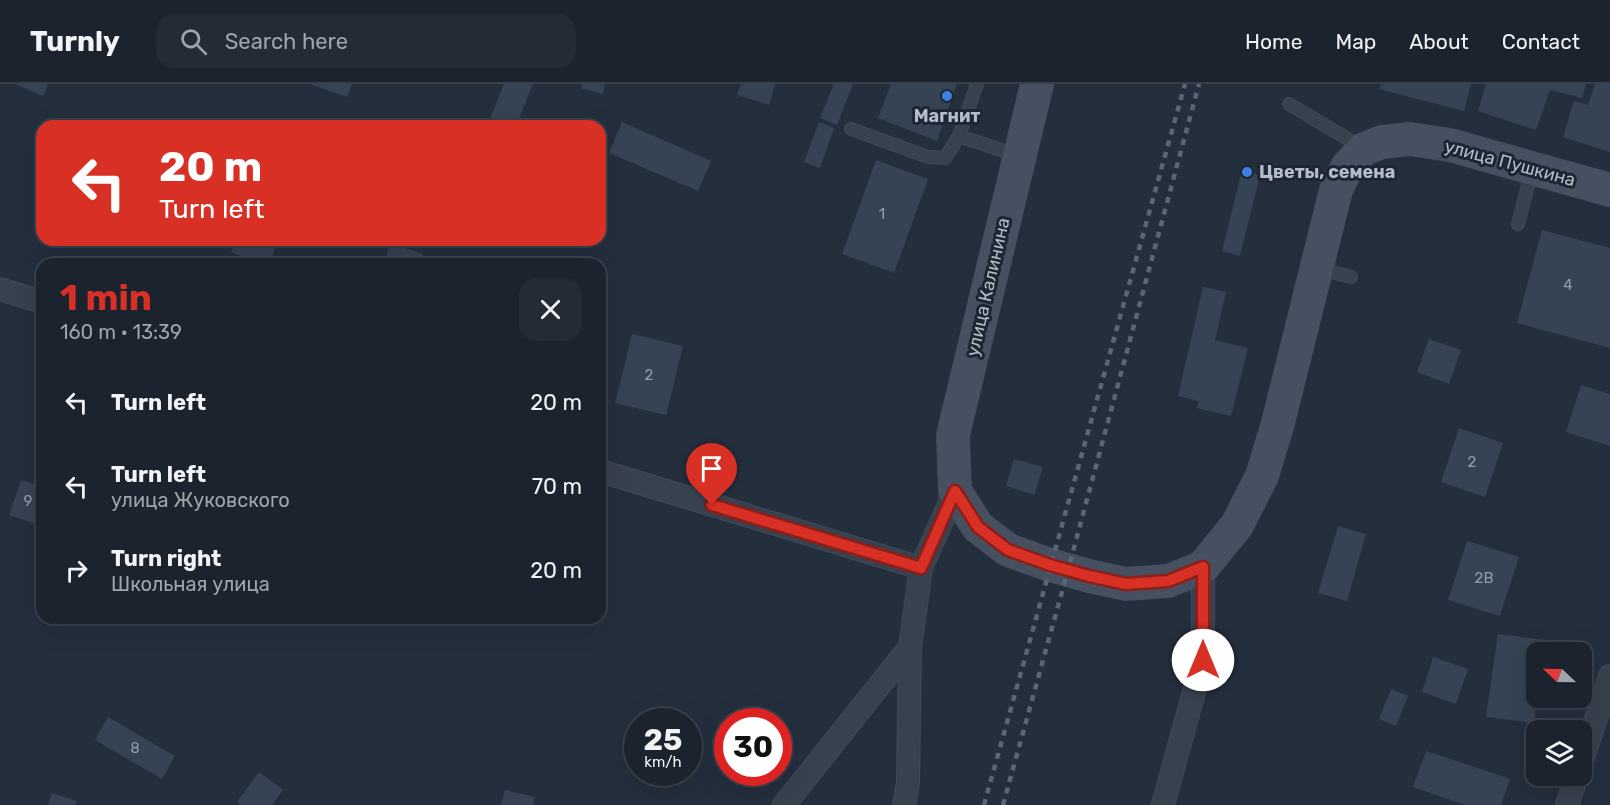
<!DOCTYPE html>
<html lang="en">
<head>
<meta charset="utf-8">
<style>
  :root { --surface:#1b232e; --page:#242b36; --text:#f1f3f6; --muted:#a0a4aa; --line:#39404a; --accent:#d93025 }
  body { margin:0; font-family:Rubik,sans-serif; background:var(--page); color:var(--text); height:100vh; display:flex; flex-direction:column; font-size:22px; white-space:nowrap }
  * { box-sizing:border-box; margin:0 }
  p { font-size:20px; color:var(--muted) }
  .icon { flex:none; width:33px; height:33px; fill:none; stroke:currentColor; stroke-width:2; stroke-linecap:round; stroke-linejoin:round }
  .map { position:relative; flex:1; overflow:hidden }
  .panel { position:absolute; left:36px; top:174px; width:570px; height:366px; display:flex; flex-direction:column; background:var(--surface); border-radius:18px; box-shadow:0 6px 24px #0002,0 0 0 2px var(--line) }
  .panel>* { flex:none }
  .guide { position:absolute; left:36px; top:36px; width:570px; height:126px; border-radius:18px; box-shadow:0 6px 24px #0002,0 0 0 2px var(--line); background:#d93025; color:#fff; overflow:hidden }
  .needle { width:39px; rotate:292deg }
  .controls { position:absolute; left:1526px; top:558px; display:grid; gap:12px }
  .controls a { display:grid; place-items:center; width:66px; height:66px; border-radius:12px; background:var(--surface); box-shadow:0 6px 24px #0002,0 0 0 2px var(--line); font-size:30px }
  .speed { position:absolute; left:624px; top:624px; display:flex; gap:12px; font-size:30px; font-weight:700; text-align:center }
  .speed>* { display:grid; place-content:center; width:78px; height:78px; border-radius:50%; background:var(--surface); box-shadow:0 6px 24px #0002,0 0 0 2px var(--line); line-height:1 }
  .speed small { font-size:15px; font-weight:400 }
  .speed .limit { border:9px solid #d22; background:#fff; color:#111 }
  .pin { position:absolute; display:grid; place-items:center; width:51px; height:51px; color:#fff; margin:-62px -26px; border-radius:50% 50% 50% 0; rotate:-45deg; box-shadow:0 0 6px #0007 }
  .pin .icon { rotate:45deg }
  .me { position:absolute; width:66px; margin:-33px; rotate:0deg; stroke-linejoin:round; filter:drop-shadow(0 0 4px #0008) }
  .turn { display:flex; align-items:center; gap:21px; height:126px; padding:0 24px; font-size:27px }
  .turn .icon { width:78px; height:78px; stroke-width:2.5 }
  .turn b { display:block; font-size:42px; line-height:51px }
  .round { display:grid; place-items:center; flex:none; width:63px; height:63px; border-radius:18px; background:var(--page) }
  .overview { display:flex; align-items:center; justify-content:space-between; height:102px; padding:0 24px }
  h1 { font-size:36px; font-weight:700; line-height:45px; color:var(--accent) }
  ul { padding:0; list-style:none }
  li { display:flex; align-items:center; gap:18px; height:84px; padding:0 24px }
  li div { flex:1 }
  li b { display:block; font-size:22px }
  li em { font-style:normal }
  header { display:flex; align-items:center; gap:36px; box-sizing:border-box; height:84px; padding:0 30px; background:var(--surface); border-bottom:2px solid var(--line) }
  header strong { font-size:28px }
  nav { display:flex; gap:33px; margin-inline-start:auto; font-size:21px }
  .search { width:420px; height:54px; background:var(--page); display:flex; align-items:center; gap:15px; box-sizing:border-box; padding:0 21px; border-radius:18px; color:var(--muted); font-size:22px }
  .map>svg:first-child { display:block }
</style>
</head>
<body>
<header>
<strong>Turnly</strong>
<div class="search"><svg class="icon" aria-label="search" viewBox="0 0 24 24"><circle cx="10" cy="10" r="6"/><path d="M15 15l6 6"/></svg>Search here</div>
<nav><a>Home</a><a>Map</a><a>About</a><a>Contact</a></nav>
</header>
<div class="map">
<svg width="1610" height="721" viewBox="0 0 1610 721">
  <rect width="100%" height="100%" fill="#242f3e"/>
  <path fill="#364354" d="M15 0H48L43 12Z
    M310 0H352L347 13Z
    M504 0H533L516 42H487Z
    M582 0H605L603 10 581 4Z
    M741 0H775L769 21 737 11Z
    M834 0H853L837 41 820 34Z
    M891 0H957L937 57 878 34Z
    M1381 0H1471L1464 27 1379 5Z
    M1486 0H1586L1582 14 1550 6 1536 46 1478 27Z
    M1595 0H1610V68L1563 53 1574 17 1588 21Z
    M622 38 711 77 698 107 609 69Z
    M819 38 834 44 820 84 804 78Z
    M876 76 928 95 894 189 842 170Z
    M1242 86 1260 91 1240 172 1222 167Z
    M1542 146 1610 164V264L1517 239Z
    M236 156H278L269 180H262L231 168Z
    M390 159 423 170 420 180H384Z
    M1203 203 1226 208 1215 256 1248 264 1231 332 1197 324 1199 317 1178 312Z
    M632 250 683 262 666 331 615 319Z
    M1429 255 1461 266 1449 300 1417 288Z
    M1581 301 1610 310V362L1566 348Z
    M1459 344 1503 359 1485 413 1441 398Z
    M1014 375 1043 383 1034 411 1006 402Z
    M21 396 42 403V442L9 431Z
    M1338 442 1366 450 1347 517 1318 509Z
    M1467 457 1519 473 1500 532 1448 516Z
    M1498 550 1545 556 1544 568H1536V614H1537L1534 639 1486 633Z
    M1433 573 1468 585 1456 620 1422 608Z
    M1391 605 1408 612 1396 642 1379 635Z
    M108 633 175 672 162 695 95 656Z
    M1426 667 1510 695 1501 721H1465L1413 703Z
    M259 688 283 706 272 721H241L237 718Z
    M505 706 535 713 533 721H501Z
    M52 709 77 717 75 721H48Z"/>
  <g fill="none" stroke-linecap="round" stroke-linejoin="round">
    <defs>
      <path id="lane" d="M977 0 959 52 1019 72
        M1289 20 1363 64
        M851 45 928 73 945 74 959 52
        M1518 140 1532 86
        M1317 184 1351 193"/>
      <path id="street" d="M0 205 42 218
        M600 387 921 484
        M1581 680 1610 592
        M784 721 910 563 921 484 955 407
        M904 721 908 699 910 563
        M1163 721 1203 575V483
        M1567 721 1577 692"/>
      <path id="secondary" d="M1037 0 953 351 955 407 978 443 1008 466 1050 481 1089 492 1126 500 1168 497 1203 483 1237 441 1262 392 1278 339 1336 106 1347 83 1364 65 1382 58 1410 55 1450 61 1610 106"/>
    </defs>
    <use href="#lane" stroke="#414a57" stroke-width="14"/>
    <use href="#street" stroke="#414a57" stroke-width="24"/>
    <use href="#secondary" stroke="#414a57" stroke-width="34"/>
    <use href="#lane" stroke="#38414e" stroke-width="12"/>
    <use href="#street" stroke="#38414e" stroke-width="22"/>
    <use href="#secondary" stroke="#465061" stroke-width="33"/>
    <path stroke="#5a6575" stroke-width="4.5" stroke-dasharray="6 6" stroke-linecap="butt" d="M984 721 1185 0
      M1003 721 1068 486 1199 0"/>
  </g>
  <g fill="none" stroke-linecap="round" stroke-linejoin="round">
    <defs>
      <path id="route" d="M712 421 921 484 955 407 978 443 1008 466 1050 481 1089 492 1126 500 1168 497 1203 483V576"/>
    </defs>
    <use href="#route" stroke="#8d1f18" stroke-width="15"/>
    <use href="#route" stroke="#d93025" stroke-width="10"/>
  </g>
  <g fill="#3f7fe0" stroke="#1d2633" stroke-width="2">
    <circle cx="947" cy="12" r="6"/>
    <circle cx="1247" cy="88" r="6"/>
  </g>
  <g text-anchor="middle" dominant-baseline="central" stroke-width="6" stroke-linejoin="round" paint-order="stroke">
    <g font-size="15" fill="#929caa">
      <text x="882" y="130">1</text>
      <text x="1568" y="201">4</text>
      <text x="649" y="291">2</text>
      <text x="1472" y="378">2</text>
      <text x="28" y="417">9</text>
      <text x="1484" y="494">2В</text>
      <text x="135" y="664">8</text>
    </g>
    <g font-size="18" font-weight="bold" fill="#b4bcc9" stroke="#1d2633">
      <text x="947" y="32">Магнит</text>
      <text x="1259" y="88" text-anchor="start">Цветы, семена</text>
    </g>
    <g font-size="18" fill="#b4bcc9" stroke="#1d2633">
      <text transform="translate(1510 79) rotate(15)">улица Пушкина</text>
      <text transform="translate(988 203) rotate(-77)">улица Калинина</text>
    </g>
  </g>
</svg>
<div class="controls">
<a><svg class="needle" viewBox="-14 -14 28 28"><path d="M0-13l5 13h-10z" fill="#e53935"/><path d="M0 13l5-13h-10z" fill="#a0a4aa"/></svg></a>
<a><svg class="icon" aria-label="layers" viewBox="0 0 24 24"><path d="M12 4l9 5-9 5-9-5zM3 14l9 5 9-5"/></svg></a>
</div>
<div class="speed"><div>25<small>km/h</small></div><div class="limit">30</div></div>
<div class="pin" style="left:712px;top:421px;background:#d93025"><svg class="icon" aria-label="arrive" viewBox="0 0 24 24"><path d="M6 21V4h12l-3 4 3 4H6"/></svg></div>
<svg class="me" style="left:1203px;top:576px" viewBox="-20 -20 40 40"><circle r="19" fill="#fff"/><path d="M0-13L10 11 0 6-10 11z" fill="#d93025"/></svg>
<div class="guide">
<div class="turn"><svg class="icon" aria-label="left" viewBox="0 0 24 24"><path d="M17 20v-9H6M10 6l-5 5 5 5"/></svg><div><b>20 m</b>Turn left</div></div>
</div>
<section class="panel">
<div class="overview"><div><h1>1 min</h1><p>160 m · 13:39</p></div><a class="round"><svg class="icon" aria-label="close" viewBox="0 0 24 24"><path d="M6 6l12 12M18 6L6 18"/></svg></a></div>
<ul>
<li><svg class="icon" aria-label="left" viewBox="0 0 24 24"><path d="M17 20v-9H6M10 6l-5 5 5 5"/></svg><div><b>Turn left</b></div><em>20 m</em></li>
<li><svg class="icon" aria-label="left" viewBox="0 0 24 24"><path d="M17 20v-9H6M10 6l-5 5 5 5"/></svg><div><b>Turn left</b><p>улица Жуковского</p></div><em>70 m</em></li>
<li><svg class="icon" aria-label="right" viewBox="0 0 24 24"><path d="M7 20v-9h11M14 6l5 5-5 5"/></svg><div><b>Turn right</b><p>Школьная улица</p></div><em>20 m</em></li>
</ul>
</section>
</div>
</body>
</html>
